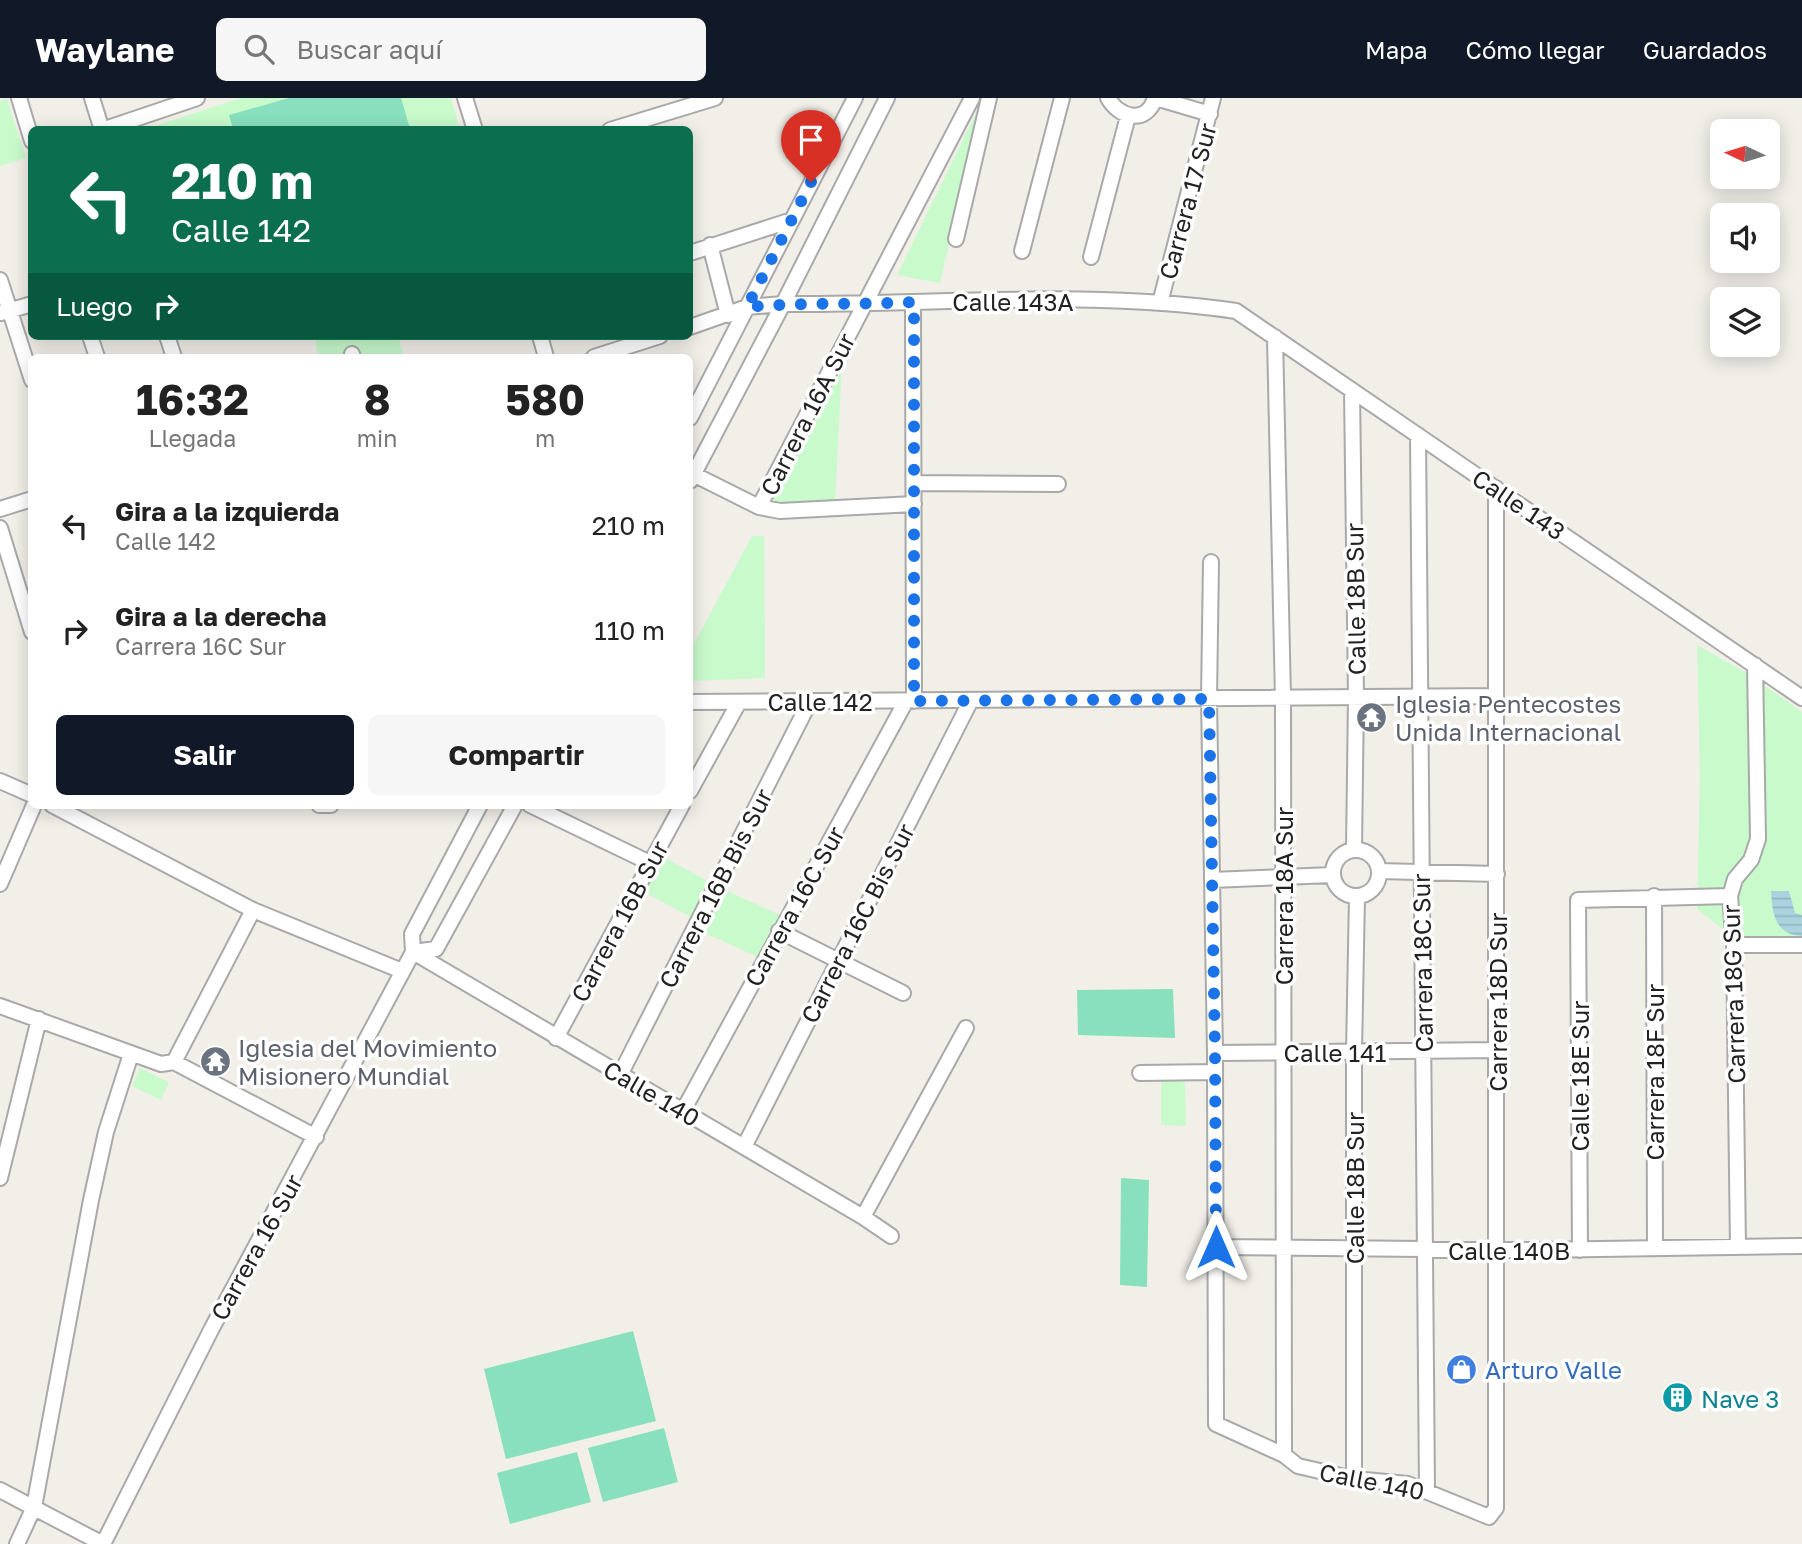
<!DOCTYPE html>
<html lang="es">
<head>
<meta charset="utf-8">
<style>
  :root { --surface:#fff; --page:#f6f6f6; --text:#222; --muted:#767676; --accent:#111827 }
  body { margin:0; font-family:"Golos Text",sans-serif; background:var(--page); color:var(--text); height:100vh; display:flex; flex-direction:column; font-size:26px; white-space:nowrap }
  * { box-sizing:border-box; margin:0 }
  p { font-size:23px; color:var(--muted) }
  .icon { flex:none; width:38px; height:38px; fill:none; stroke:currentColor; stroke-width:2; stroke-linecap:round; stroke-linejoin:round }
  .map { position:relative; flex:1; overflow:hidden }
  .sheet { position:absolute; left:28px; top:256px; width:665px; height:455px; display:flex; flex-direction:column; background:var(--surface); border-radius:10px; box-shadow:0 4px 18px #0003 }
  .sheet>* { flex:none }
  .banner { position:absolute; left:28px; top:28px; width:665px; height:214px; border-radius:10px; box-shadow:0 4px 18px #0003; background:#0b6e4f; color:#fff; overflow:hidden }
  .needle { width:46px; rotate:274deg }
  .tools { position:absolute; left:1710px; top:21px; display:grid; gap:14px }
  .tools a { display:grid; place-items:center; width:70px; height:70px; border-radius:10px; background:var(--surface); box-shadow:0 4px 18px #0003; font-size:35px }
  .pin { position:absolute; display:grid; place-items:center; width:60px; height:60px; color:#fff; margin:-72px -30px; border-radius:50% 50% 50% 0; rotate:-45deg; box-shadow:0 0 7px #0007 }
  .pin .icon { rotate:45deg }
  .me { position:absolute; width:77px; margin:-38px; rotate:0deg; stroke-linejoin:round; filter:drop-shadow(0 0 5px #0008) }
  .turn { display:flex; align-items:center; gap:24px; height:147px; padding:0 28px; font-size:32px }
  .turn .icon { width:91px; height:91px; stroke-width:2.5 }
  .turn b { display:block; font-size:49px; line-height:60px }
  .then { display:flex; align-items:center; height:66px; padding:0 28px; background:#0003; gap:14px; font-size:26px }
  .eta { display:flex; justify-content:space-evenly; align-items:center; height:119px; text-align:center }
  .eta b { font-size:42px; font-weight:700; line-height:49px }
  .button { display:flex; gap:14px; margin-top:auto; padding:14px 28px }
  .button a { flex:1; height:80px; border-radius:10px; background:var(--accent); color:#fff; font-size:28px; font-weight:700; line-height:80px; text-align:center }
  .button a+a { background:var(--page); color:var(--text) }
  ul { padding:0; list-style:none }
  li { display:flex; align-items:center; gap:21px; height:105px; padding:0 28px }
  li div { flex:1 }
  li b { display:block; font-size:26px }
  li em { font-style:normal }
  header { display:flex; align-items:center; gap:42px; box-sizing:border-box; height:98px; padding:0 35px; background:var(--accent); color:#fff }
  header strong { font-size:33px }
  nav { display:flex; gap:38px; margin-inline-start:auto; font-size:24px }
  .search { width:490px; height:63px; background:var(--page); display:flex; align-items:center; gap:18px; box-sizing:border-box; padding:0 24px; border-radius:10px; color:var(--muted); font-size:26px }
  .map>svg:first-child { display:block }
</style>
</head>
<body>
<header>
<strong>Waylane</strong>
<div class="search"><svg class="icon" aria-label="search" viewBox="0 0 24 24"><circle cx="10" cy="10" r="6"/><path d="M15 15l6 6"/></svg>Buscar aquí</div>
<nav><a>Mapa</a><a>Cómo llegar</a><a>Guardados</a></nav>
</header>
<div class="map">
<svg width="1802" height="1446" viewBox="0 0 1802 1446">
  <defs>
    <pattern id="water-rules" width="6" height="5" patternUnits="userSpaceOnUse" patternTransform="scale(1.75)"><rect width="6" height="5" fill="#aad3df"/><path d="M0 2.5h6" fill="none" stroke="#92b5bf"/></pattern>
  </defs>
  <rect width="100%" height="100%" fill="#f2efe9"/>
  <path fill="#c8facc" d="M241 0H451L460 31 142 32Z
    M7 1 26 60 0 68V3Z
    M981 5 940 185 897 177Z
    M315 238H392L399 242 404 259H318Z
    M842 265 835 404H770Z
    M752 438H764L765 580 690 583V553Z
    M1697 547 1747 575 1802 614V852L1748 851 1697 811 1700 676Z
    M657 756 712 785 693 820 638 791Z
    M725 792 780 817 760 860 705 835Z
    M140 970 169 984 161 1002 132 988Z
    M1161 982 1185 984 1186 1028 1161 1027Z"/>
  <path fill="#88e0be" d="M289 0H401L410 31H233L229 17Z
    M1173 891 1175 940 1078 937 1077 892Z
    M1121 1080 1149 1082 1147 1189 1120 1187Z
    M633 1233 656 1323 506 1361 484 1271Z
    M664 1330 678 1384 603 1404 588 1350Z
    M577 1354 591 1404 510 1426 497 1375Z"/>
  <path fill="url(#water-rules)" d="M1771 793H1789L1795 815 1802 817V838C1775 837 1772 815 1771 793Z"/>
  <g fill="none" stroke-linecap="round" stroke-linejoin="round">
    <defs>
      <path id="minor" d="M19 0 32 43
        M92 0 102 32 197 0
        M465 0 475 32
        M1108 0C1119 20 1147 27 1155 0
        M1156 0 1210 16
        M610 32 715 0
        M956 141 989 0
        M710 147 728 217
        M1022 153 1062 0
        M690 155 792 122
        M1091 159 1128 18
        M0 182 32 282
        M913 204 914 603
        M1160 205 1213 0
        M1 215 32 206
        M690 229 747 209 783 206C933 207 1087 191 1236 213L1802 600
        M90 238 97 259
        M167 238 174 259
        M540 238 546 259
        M1275 239 1283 600 1284 1357
        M352 256 353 259
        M594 259 660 238
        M1352 292 1356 599 1354 751
        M690 320 855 0
        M1418 337 1427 1392
        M693 376 759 409 780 413 914 406
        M690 383 783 206 887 0
        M914 385 1058 386
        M759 409 972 0
        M0 411 32 401
        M0 430 32 534
        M1211 464 1209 601 1215 955 1216 1326 1284 1357 1298 1368 1354 1381 1408 1386 1489 1419 1496 1410V390
        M690 604 1496 598
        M0 683 32 697
        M690 693 739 604
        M52 707 253 812 402 873
        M319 707H331
        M530 707 650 765
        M1333 775a23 23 0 1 1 46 0a23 23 0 1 1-46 0Z
        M1379 773 1497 776
        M1212 782 1332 777
        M0 786 34 707
        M1654 798 1655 1150
        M779 833 903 895
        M1734 847H1802
        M413 854 863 1119 891 1138
        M413 854 436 851 515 707
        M0 908 161 966 174 964 316 1039
        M556 940 682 707
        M1215 955 1497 952
        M174 964 253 812
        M1140 975 1215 974
        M620 977 810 603
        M683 1013 906 603
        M744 1049 971 602
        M0 1080 39 921
        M863 1119 966 930
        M1216 1149 1534 1152 1802 1148
        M1738 1149 1734 847 1730 798 1735 781 1751 762 1758 741 1755 567
        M1580 1152 1578 802 1730 798
        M1354 1381V954L1357 798
        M0 1392 103 1446
        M17 1446 34 1409 91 1102 106 1034 131 956
        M103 1446 212 1230 413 854 412 836 480 707"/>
    </defs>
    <use href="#minor" stroke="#a9a9a9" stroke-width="18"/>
    <use href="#minor" stroke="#fff" stroke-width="14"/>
  </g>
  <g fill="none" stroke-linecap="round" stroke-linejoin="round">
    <path stroke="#1a73e8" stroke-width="12" stroke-dasharray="0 21.6" d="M811 84 747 209C803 204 858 207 914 204V603L1209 601 1215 955 1216 1149"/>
  </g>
  <defs>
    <symbol id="temple-disc" viewBox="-11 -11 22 22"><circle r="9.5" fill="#6b7280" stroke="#fff"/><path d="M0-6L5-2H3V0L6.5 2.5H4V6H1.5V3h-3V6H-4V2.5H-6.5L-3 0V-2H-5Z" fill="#fff"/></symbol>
    <symbol id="shop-disc" viewBox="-11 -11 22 22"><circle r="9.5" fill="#3f7fe0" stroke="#fff"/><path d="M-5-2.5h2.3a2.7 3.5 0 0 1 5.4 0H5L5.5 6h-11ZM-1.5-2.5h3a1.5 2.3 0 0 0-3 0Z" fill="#fff"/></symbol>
    <symbol id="building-disc" viewBox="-11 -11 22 22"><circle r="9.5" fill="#0f9aa8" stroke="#fff"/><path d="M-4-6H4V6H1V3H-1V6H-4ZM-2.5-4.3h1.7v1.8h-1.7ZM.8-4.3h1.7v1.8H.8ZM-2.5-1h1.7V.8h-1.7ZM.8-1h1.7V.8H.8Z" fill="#fff"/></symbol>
  </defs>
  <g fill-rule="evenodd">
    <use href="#temple-disc" x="1354" y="602" width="35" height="35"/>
    <use href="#temple-disc" x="198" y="946" width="35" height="35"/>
    <use href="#shop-disc" x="1444" y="1254" width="35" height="35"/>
    <use href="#building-disc" x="1660" y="1282" width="35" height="35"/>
  </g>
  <g text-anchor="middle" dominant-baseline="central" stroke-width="7" stroke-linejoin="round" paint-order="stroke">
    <g font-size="24" fill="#222" stroke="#fff">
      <text transform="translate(1187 103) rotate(-75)">Carrera 17 Sur</text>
      <text x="1013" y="203">Calle 143A</text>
      <text transform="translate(807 316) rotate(-63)">Carrera 16A Sur</text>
      <text transform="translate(1519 406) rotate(34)">Calle 143</text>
      <text transform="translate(1355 501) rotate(-91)">Calle 18B Sur</text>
      <text x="820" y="603">Calle 142</text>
      <text transform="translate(715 790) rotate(-63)">Carrera 16B Bis Sur</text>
      <text transform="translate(1283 798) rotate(-90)">Carrera 18A Sur</text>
      <text transform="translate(794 808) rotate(-61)">Carrera 16C Sur</text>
      <text transform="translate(619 823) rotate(-62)">Carrera 16B Sur</text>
      <text transform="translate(857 825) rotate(-63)">Carrera 16C Bis Sur</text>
      <text transform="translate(1422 865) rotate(-91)">Carrera 18C Sur</text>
      <text transform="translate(1733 896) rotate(-92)">Carrera 18G Sur</text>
      <text transform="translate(1497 904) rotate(-90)">Carrera 18D Sur</text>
      <text x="1335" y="954">Calle 141</text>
      <text transform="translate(1654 974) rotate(-90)">Carrera 18F Sur</text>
      <text transform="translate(1579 978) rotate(-90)">Calle 18E Sur</text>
      <text transform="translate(652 995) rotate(30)">Calle 140</text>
      <text transform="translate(1354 1090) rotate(-90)">Calle 18B Sur</text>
      <text transform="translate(256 1149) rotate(-61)">Carrera 16 Sur</text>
      <text x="1509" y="1152">Calle 140B</text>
      <text transform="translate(1372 1383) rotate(11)">Calle 140</text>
    </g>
    <g font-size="24" fill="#5b616d" stroke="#fff" text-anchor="start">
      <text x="1395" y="605">Iglesia Pentecostes<tspan x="1395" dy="28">Unida Internacional</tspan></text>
      <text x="238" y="949">Iglesia del Movimiento<tspan x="238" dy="28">Misionero Mundial</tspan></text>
    </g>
    <g font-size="24" fill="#366cbe" stroke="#fff" text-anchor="start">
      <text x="1485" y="1271">Arturo Valle</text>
    </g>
    <g font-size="24" fill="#0d838f" stroke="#fff" text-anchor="start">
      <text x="1701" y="1300">Nave 3</text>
    </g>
  </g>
</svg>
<div class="tools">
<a><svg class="needle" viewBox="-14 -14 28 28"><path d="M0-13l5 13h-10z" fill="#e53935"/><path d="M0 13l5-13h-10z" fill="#767676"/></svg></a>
<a><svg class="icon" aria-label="sound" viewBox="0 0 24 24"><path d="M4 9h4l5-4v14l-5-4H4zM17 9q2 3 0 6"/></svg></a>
<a><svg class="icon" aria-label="layers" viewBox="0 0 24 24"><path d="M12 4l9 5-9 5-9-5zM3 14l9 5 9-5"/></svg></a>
</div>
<div class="pin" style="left:811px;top:84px;background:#d93025"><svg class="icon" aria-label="arrive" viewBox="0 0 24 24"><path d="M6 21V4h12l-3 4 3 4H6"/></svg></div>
<svg class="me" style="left:1216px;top:1149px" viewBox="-20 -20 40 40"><path d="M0-17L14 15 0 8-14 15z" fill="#1a73e8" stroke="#fff" stroke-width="4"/></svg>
<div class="banner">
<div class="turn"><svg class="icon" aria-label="left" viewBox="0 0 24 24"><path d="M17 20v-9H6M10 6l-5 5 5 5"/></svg><div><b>210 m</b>Calle 142</div></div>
<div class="then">Luego<svg class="icon" aria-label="right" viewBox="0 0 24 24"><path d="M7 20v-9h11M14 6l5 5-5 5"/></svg></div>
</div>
<section class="sheet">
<div class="eta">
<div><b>16:32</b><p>Llegada</p></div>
<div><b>8</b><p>min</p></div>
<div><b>580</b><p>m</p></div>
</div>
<ul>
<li><svg class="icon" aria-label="left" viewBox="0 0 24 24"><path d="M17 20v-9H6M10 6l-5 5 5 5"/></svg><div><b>Gira a la izquierda</b><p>Calle 142</p></div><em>210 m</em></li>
<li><svg class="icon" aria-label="right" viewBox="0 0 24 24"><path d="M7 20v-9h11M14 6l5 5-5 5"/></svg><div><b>Gira a la derecha</b><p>Carrera 16C Sur</p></div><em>110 m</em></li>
</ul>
<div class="button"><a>Salir</a><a>Compartir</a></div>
</section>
</div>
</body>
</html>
